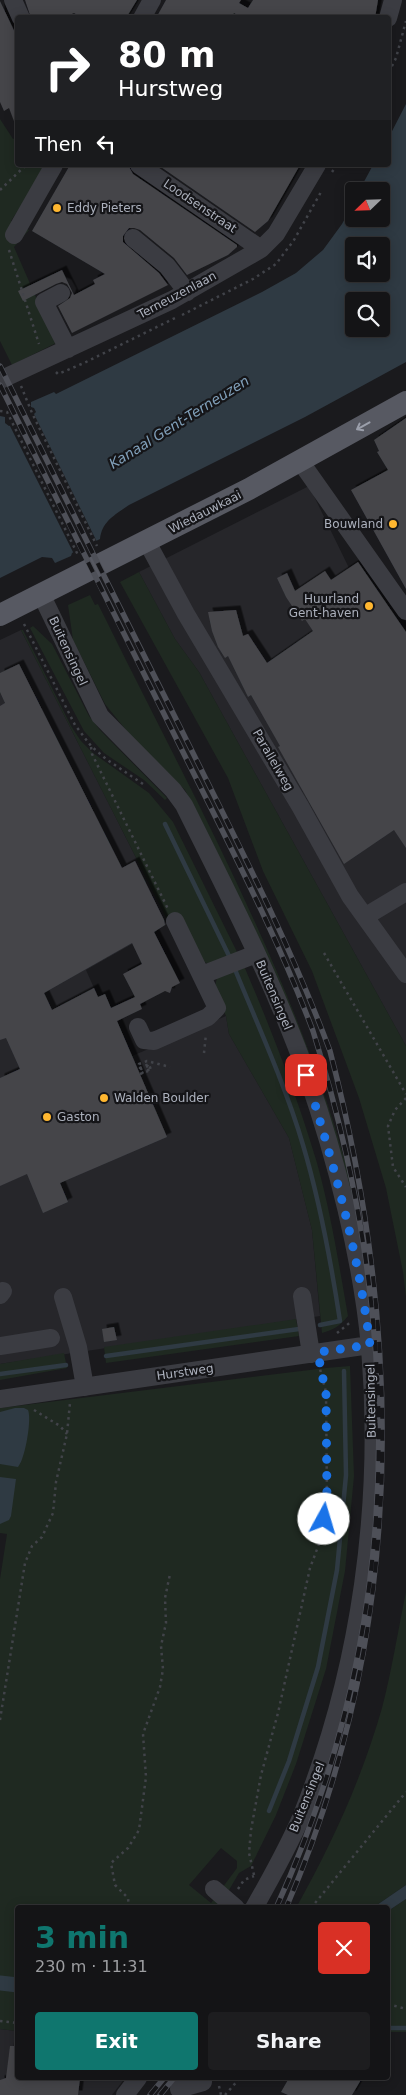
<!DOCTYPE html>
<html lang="en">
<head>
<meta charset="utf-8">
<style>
  :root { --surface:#141416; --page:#1d1d1f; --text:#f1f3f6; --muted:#9d9ea1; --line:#333335; --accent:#0f766e }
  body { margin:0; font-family:"DejaVu Sans",sans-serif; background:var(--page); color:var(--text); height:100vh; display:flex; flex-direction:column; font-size:19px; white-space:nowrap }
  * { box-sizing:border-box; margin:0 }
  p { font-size:16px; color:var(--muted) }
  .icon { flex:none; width:28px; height:28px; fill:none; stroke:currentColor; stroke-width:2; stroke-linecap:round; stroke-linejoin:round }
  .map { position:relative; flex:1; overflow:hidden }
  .details { position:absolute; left:15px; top:1905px; width:375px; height:175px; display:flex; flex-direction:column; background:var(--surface); border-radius:5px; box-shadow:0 2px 12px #0003,0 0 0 1px var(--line) }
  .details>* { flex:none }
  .banner { position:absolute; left:15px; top:15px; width:376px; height:152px; border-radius:5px; box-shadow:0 2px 12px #0003,0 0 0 1px var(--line); background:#202124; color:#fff; overflow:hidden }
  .needle { width:32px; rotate:247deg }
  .fabs { position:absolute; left:345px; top:182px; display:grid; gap:10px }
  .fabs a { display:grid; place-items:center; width:45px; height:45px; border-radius:5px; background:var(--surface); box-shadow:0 2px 12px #0003,0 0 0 1px var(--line); font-size:25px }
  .pin { position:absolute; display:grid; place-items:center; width:42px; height:42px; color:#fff; margin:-21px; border-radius:10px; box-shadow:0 2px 8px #0006 }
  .me { position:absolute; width:55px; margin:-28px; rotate:6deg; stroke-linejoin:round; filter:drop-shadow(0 0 4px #0008) }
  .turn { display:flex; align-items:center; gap:18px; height:105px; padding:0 20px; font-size:22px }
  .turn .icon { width:65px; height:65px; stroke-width:2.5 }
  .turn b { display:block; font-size:35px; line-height:42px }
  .then { display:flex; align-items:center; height:48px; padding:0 20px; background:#0003; gap:10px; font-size:19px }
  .round { display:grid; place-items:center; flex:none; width:52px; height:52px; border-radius:5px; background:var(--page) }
  .head { display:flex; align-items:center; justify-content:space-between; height:85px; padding:0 20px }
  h1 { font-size:30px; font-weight:800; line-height:38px; color:var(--accent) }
  .action { display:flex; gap:10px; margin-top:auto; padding:10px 20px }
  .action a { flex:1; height:58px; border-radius:5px; background:var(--accent); color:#fff; font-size:20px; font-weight:800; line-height:58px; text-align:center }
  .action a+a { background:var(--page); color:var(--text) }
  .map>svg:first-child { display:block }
</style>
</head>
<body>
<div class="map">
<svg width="406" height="2095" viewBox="0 0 406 2095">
  <defs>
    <filter id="shadow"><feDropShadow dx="4.5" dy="-4.5" stdDeviation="0" flood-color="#0009"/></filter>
  </defs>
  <rect width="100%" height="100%" fill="#1a1a1d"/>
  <path fill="#26262a" d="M309 486 349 568 332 580 406 688V1046L199 672 175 639 139 572Z
    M21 630 169 923 86 970 98 997 105 994 132 1056 226 1016 229 1034 289 1138 312 1230 320 1316 0 1364V640Z
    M0 2029 17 2031 18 2078H125L112 2095H0Z"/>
  <path fill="#1f2921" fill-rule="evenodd" d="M0 119 13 139 17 137 18 165H47L11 221 29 230 14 247 56 343 12 365 0 341Z
    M139 572 175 639 199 672 406 1046V1297L403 1272 386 1188 359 1098 312 971 263 871 228 778 120 582Z
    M90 595 95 605 98 604 104 616C195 801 298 982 351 1183 366 1241 379 1301 382 1361L377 1357 362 1245 265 953 185 790 130 735 105 704 73 640 68 605Z
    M33 626 52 644 89 716 100 730 167 798 165 800 144 780 104 753 84 731 30 628Z
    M21 630H23L71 726 81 741 93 753 149 793 173 822 238 954 214 967 199 959 169 923Z
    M244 966C272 1031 297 1096 317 1163 331 1213 339 1265 348 1316 340 1326 333 1330 322 1333L312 1230 289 1138 229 1034 226 1016 214 990 218 974Z
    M296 1319 299 1336 106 1363 104 1347Z
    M64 1353 67 1368 0 1380V1364Z
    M350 1366 354 1476 345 1571 326 1669 296 1764 276 1815 251 1866 239 1873 219 1907 18 1908 17 2031 0 2029V1579L7 1534 0 1533V1408L326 1368ZM221 1848 237 1861V1868L211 1903 189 1885Z
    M406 1592V1885L374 1907 296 1908C332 1844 362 1778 382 1708 392 1670 398 1630 406 1592Z
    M406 1899V2032H388V1911Z"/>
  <path fill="#2f3a43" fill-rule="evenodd" d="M406 104V362L305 417 129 505C115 515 102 521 100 539L72 553 71 556 55 563 52 558 42 557 0 578V416L5 417V423L9 426 34 414 36 412 34 408 31 407V402L54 392 56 394 262 292 296 273 323 250 342 224 354 202V219H381V191H359L373 165H389V137ZM354 246H381V274H354ZM354 301H381V329H354Z
    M15 1408H24L28 1410C32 1419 25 1460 18 1467L0 1464V1412Z
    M0 1477 16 1479 11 1516 9 1520 0 1524Z
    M406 1885V1899L388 1911V1908L374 1907Z"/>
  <path fill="#1a1a1d" d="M33 412 97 542 74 554 9 424Z"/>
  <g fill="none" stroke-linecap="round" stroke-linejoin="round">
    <path stroke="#2f3a43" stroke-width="4.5" d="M165 824 231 960
      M234 967C258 1026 285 1084 303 1145 320 1202 331 1262 340 1321L320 1325
      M106 1356 299 1329
      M0 1374 66 1365
      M269 1811 289 1761 318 1667 337 1570 346 1475 344 1371
      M388 2028H406"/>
    <path stroke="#2f3a43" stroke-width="15" d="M0 1983 18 1985"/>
  </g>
  <path fill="#44454a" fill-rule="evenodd" filter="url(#shadow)" d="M25 0H137L126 18H82L74 13 63 18H31Z
    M166 0H241L239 3 248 8 253 0H378L375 18H242L234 13 231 18H156Z
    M0 1 18 39 17 129 9 108 4 111 0 102Z
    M70 165H128L133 174 237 245V247L228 255 187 275 174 258 140 230 134 228H129L123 236V242L159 273 168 285 72 333 58 306 70 298 72 293 67 284 62 282 56 284 23 301 18 291 62 270 74 295 95 284 93 280 105 274 32 231Z
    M158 165H300L268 221 255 232Z
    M406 418V589L351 490 388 470 377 452 379 451 374 440Z
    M358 562 406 632V848L394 830 344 864 278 747 280 746 251 695 248 697 228 656 225 658 218 647 212 631 208 612 236 610 243 636 248 634 267 663 313 631 305 619 302 621 286 597 277 578 287 573 295 591 325 571 331 580Z
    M19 664 122 868 135 861 164 920 165 925 154 932 180 983 172 987 170 993 165 991 140 1004 142 1009 117 1021 167 1137 60 1183 68 1202 43 1213 27 1174 0 1186V1078L20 1069 6 1038 0 1040V706L5 703 0 692V673ZM132 943 142 964 123 974 135 997 111 1008 105 994 98 997 94 988 52 1010 44 993Z
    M114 1327 117 1340 104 1342 102 1329Z
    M10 2046H18V2078H80L78 2095H0V2080L6 2078Z
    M289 2078H362L352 2095H288L281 2092Z"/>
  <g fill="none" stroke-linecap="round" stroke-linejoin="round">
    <path stroke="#414349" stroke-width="2.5" stroke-dasharray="2.5 4" stroke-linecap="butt" d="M389 72 396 58 406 21
      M332 172 337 165
      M0 190 26 165
      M9 250 39 344
      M182 315 253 279 276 264 294 240 321 192
      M56 372 58 374 84 363 177 317
      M21 386 32 413 97 546
      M0 411 7 412 78 555
      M24 624 75 725 91 746 106 759 143 784
      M91 747 92 754 168 909
      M324 953 406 1094
      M204 1053 206 1034
      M140 1074 151 1070 149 1064 140 1068 142 1073 150 1069 148 1066 141 1069 139 1064 147 1061 170 1067
      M406 1098 395 1110 388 1126 393 1167 406 1187
      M337 1333 352 1321
      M34 1410 60 1426 67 1434
      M0 1720 25 1563 32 1546 42 1537 53 1513 56 1482 67 1434 70 1403
      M254 1875 249 1853 251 1830 261 1775 278 1713 310 1568 322 1536 327 1501 326 1392 320 1369
      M238 1889 244 1880 254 1876
      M129 1908 128 1898 115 1885 111 1863 128 1848 139 1830 146 1777 143 1734 160 1687 163 1669 161 1646 166 1623 165 1598 170 1574
      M311 1908 406 1792
      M388 2004 406 2009
      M0 2021 18 2023
      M219 2086 221 2095
      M225 2095 240 2078"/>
    <path stroke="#3b3c42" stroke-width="18" d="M13 0 21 18
      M142 18 152 0
      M388 18 393 0
      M139 165 261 249
      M14 235 54 165
      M133 238 167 266 187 292
      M61 293 44 302 68 349
      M0 380 172 300 261 249 276 234 317 165
      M300 461 406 611
      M147 542 186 614 300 806 350 896 406 974
      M41 594 100 716 173 790 184 805C228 894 274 982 307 1075 336 1158 362 1259 370 1347 383 1504 361 1668 302 1815 289 1846 271 1878 254 1908
      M366 916 406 892
      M202 975 256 954
      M138 1027 144 1040 154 1041 208 1017 217 1008 175 921
      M0 1295 3 1291
      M302 1296 311 1354
      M63 1297 78 1347 85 1387
      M0 1346 51 1338
      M0 1399 370 1345
      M214 1889 236 1908
      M179 2089 203 2082
      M125 2095 138 2078"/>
    <path stroke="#575962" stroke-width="22" d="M0 615 249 489 406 402"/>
    <defs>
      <path id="rail" d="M0 366C59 485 117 603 177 721 231 830 288 938 330 1051 406 1342 406 1631 286 1908
        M0 385C58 502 116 619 175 736 223 833 275 930 313 1031 406 1328 406 1624 276 1908
        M150 2095 164 2078
        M160 2095 174 2078"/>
    </defs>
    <use href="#rail" stroke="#4e5058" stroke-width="5.5"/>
    <use href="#rail" stroke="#151518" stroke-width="4" stroke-dasharray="11" stroke-linecap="butt"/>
  </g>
  <defs><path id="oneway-shaft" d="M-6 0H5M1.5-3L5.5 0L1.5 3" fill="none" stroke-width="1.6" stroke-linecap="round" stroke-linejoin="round" transform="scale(1.25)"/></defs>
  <use stroke="#9b9fab" href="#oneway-shaft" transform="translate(363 426) rotate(151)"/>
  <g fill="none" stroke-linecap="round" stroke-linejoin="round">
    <path stroke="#1a73e8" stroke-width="9" stroke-dasharray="0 16.2" d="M306 1075C334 1165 358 1251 370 1345L319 1352 320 1366 326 1392 327 1501 324 1519"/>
  </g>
  <g fill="#ffb730" stroke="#151518" stroke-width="2">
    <circle cx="57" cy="208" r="5"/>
    <circle cx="393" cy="524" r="5"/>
    <circle cx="369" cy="606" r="5"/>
    <circle cx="104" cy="1098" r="5"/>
    <circle cx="47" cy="1117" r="5"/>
  </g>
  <g text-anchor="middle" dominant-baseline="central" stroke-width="4.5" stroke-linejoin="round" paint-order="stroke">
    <g font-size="12" fill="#acb1bd" stroke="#151518">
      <text transform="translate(200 206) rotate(34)">Loodsenstraat</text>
      <text transform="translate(177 295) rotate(-28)">Terneuzenlaan</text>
      <text transform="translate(205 512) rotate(-27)">Wiedauwkaai</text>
      <text transform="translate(68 651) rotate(65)">Buitensingel</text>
      <text transform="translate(273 760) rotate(60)">Parallelweg</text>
      <text transform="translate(274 995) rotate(67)">Buitensingel</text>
      <text transform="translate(185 1372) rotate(-8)">Hurstweg</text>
      <text transform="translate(371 1401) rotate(-91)">Buitensingel</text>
      <text transform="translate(307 1797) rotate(-68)">Buitensingel</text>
    </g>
    <g font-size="12" fill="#acb1bd" stroke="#151518" text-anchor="start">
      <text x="67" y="208">Eddy Pieters</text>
      <text x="383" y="524" text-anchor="end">Bouwland</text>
      <text x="359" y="599" text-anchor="end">Huurland<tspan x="359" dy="14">Gent-haven</tspan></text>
      <text x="114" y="1098">Walden Boulder</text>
      <text x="57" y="1117">Gaston</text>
    </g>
    <g font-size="14" font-style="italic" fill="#81a0ba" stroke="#151518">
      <text transform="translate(179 422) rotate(-32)">Kanaal Gent-Terneuzen</text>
    </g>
  </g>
</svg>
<div class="fabs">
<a><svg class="needle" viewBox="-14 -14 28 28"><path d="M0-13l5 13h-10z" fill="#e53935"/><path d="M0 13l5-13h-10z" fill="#9d9ea1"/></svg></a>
<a><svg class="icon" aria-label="sound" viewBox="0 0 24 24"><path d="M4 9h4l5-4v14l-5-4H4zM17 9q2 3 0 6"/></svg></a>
<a><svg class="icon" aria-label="search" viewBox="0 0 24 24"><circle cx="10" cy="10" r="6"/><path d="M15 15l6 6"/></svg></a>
</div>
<div class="pin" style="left:306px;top:1075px;background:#d93025"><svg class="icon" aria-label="arrive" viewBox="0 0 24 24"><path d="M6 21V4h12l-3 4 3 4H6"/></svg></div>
<svg class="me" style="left:324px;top:1519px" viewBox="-20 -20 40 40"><circle r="19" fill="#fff"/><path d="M0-13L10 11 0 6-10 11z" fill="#1a73e8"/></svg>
<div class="banner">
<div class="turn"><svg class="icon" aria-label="right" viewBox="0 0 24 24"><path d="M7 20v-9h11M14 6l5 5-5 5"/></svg><div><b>80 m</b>Hurstweg</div></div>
<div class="then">Then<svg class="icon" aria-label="left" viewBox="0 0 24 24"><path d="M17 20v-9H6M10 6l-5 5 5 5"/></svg></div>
</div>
<section class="details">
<div class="head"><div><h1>3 min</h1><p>230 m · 11:31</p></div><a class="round" style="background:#d93025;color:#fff"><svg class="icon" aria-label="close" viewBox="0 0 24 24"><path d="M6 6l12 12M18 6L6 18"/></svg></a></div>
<div class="action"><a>Exit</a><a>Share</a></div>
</section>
</div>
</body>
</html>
